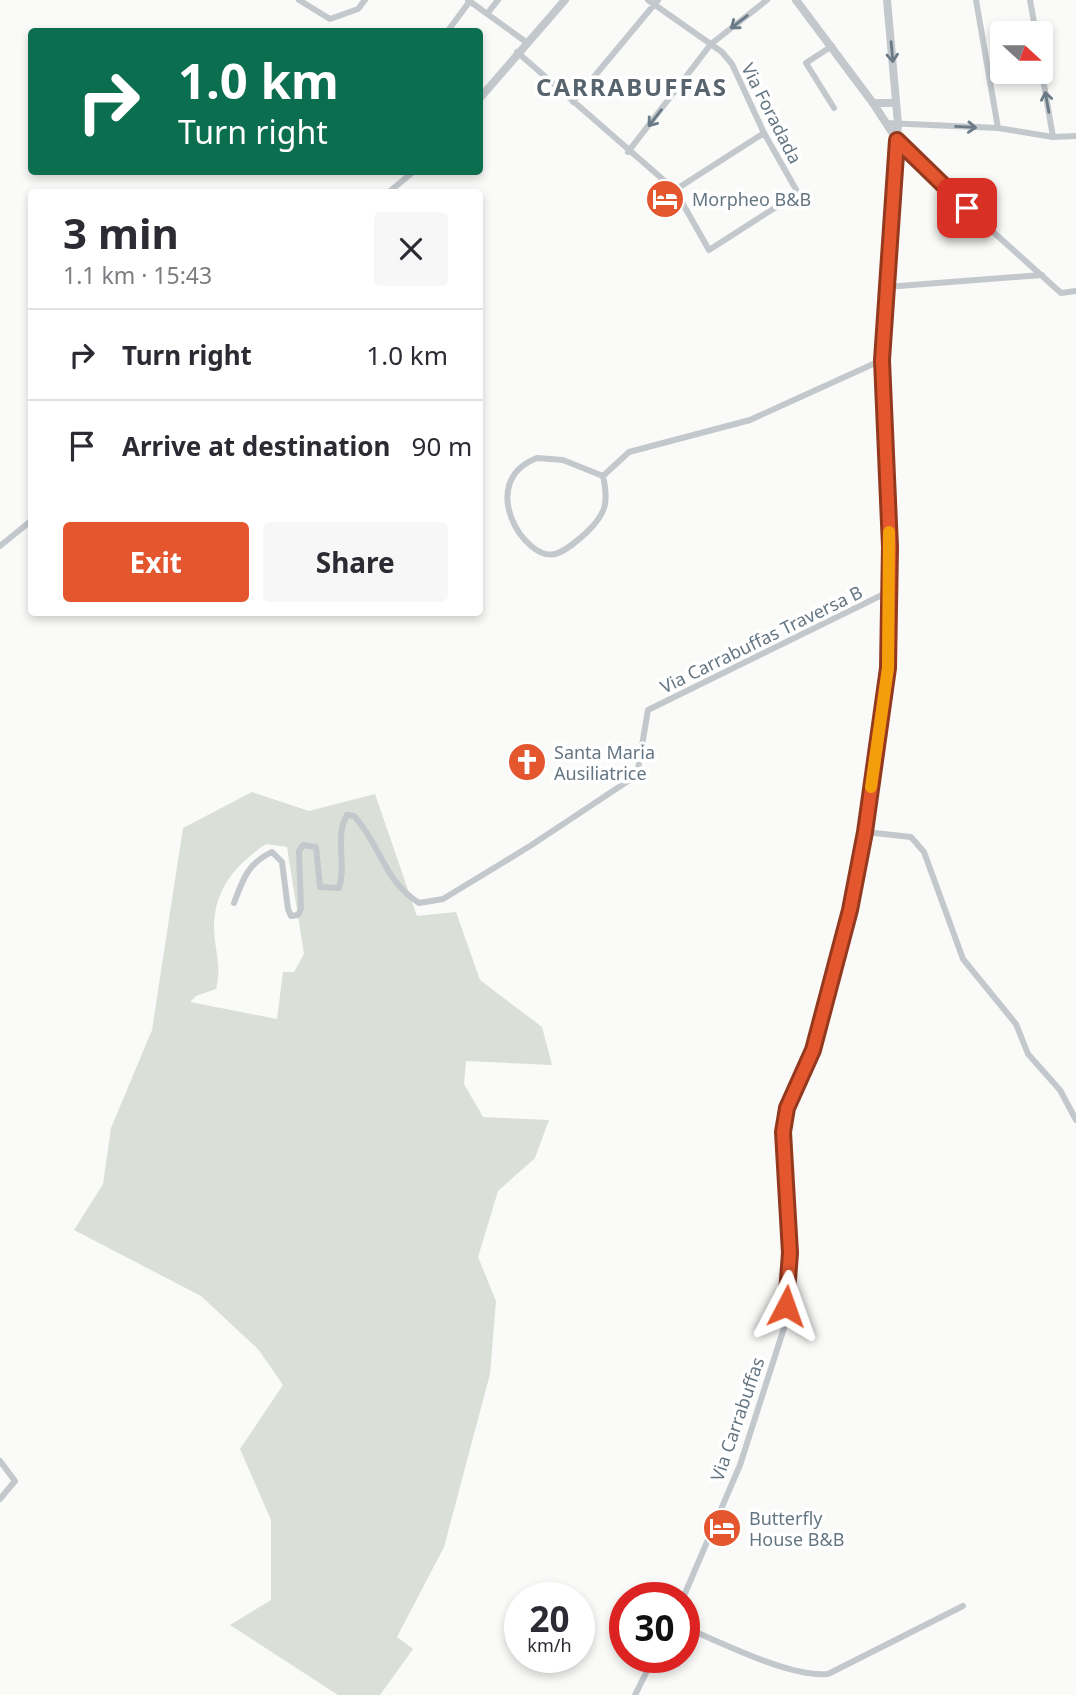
<!DOCTYPE html>
<html lang="en">
<head>
<meta charset="utf-8">
<style>
  :root { --surface:#fff; --page:#f7f7f7; --text:#2b2b33; --muted:#7c7c81; --line:#e1e1e2; --accent:#e4572e }
  body { margin:0; font-family:"Noto Sans",sans-serif; background:var(--page); color:var(--text); height:100vh; display:flex; flex-direction:column; font-size:26px; white-space:nowrap }
  * { box-sizing:border-box; margin:0 }
  p { font-size:23px; color:var(--muted) }
  .icon { flex:none; width:38px; height:38px; fill:none; stroke:currentColor; stroke-width:2; stroke-linecap:round; stroke-linejoin:round }
  .map { position:relative; flex:1; overflow:hidden }
  .details { position:absolute; left:28px; top:189px; width:455px; height:427px; display:flex; flex-direction:column; background:var(--surface); border-radius:7px; box-shadow:0 4px 10px #0003 }
  .details>* { flex:none }
  .guide { position:absolute; left:28px; top:28px; width:455px; height:147px; border-radius:7px; box-shadow:0 4px 10px #0003; background:#0b6e4f; color:#fff; overflow:hidden }
  .needle { width:46px; rotate:111deg }
  .tools { position:absolute; left:990px; top:21px; display:grid; gap:14px }
  .tools a { display:grid; place-items:center; width:63px; height:63px; border-radius:7px; background:var(--surface); box-shadow:0 4px 10px #0003; font-size:35px }
  .speed { position:absolute; left:504px; top:1582px; display:flex; gap:14px; font-size:35px; font-weight:700; text-align:center }
  .speed>* { display:grid; place-content:center; width:91px; height:91px; border-radius:50%; background:var(--surface); box-shadow:0 4px 10px #0003; line-height:1 }
  .speed small { font-size:18px; font-weight:400 }
  .speed .limit { border:10px solid #d22; background:#fff; color:#111 }
  .pin { position:absolute; display:grid; place-items:center; width:60px; height:60px; color:#fff; margin:-30px; border-radius:14px; box-shadow:0 4px 10px #0006 }
  .me { position:absolute; width:77px; margin:-38px; rotate:4deg; stroke-linejoin:round; filter:drop-shadow(0 0 5px #0008) }
  .turn { display:flex; align-items:center; gap:24px; height:147px; padding:0 35px; font-size:32px }
  .turn .icon { width:91px; height:91px; stroke-width:2.5 }
  .turn b { display:block; font-size:49px; line-height:60px }
  .round { display:grid; place-items:center; flex:none; width:74px; height:74px; border-radius:7px; background:var(--page) }
  .summary { display:flex; align-items:center; justify-content:space-between; height:119px; padding:0 35px }
  h1 { font-size:42px; font-weight:700; line-height:52px }
  .primary-button { display:flex; gap:14px; margin-top:auto; padding:14px 35px }
  .primary-button a { flex:1; height:80px; border-radius:7px; background:var(--accent); color:#fff; font-size:28px; font-weight:700; line-height:80px; text-align:center }
  .primary-button a+a { background:var(--page); color:var(--text) }
  ul { padding:0; list-style:none }
  li { display:flex; align-items:center; gap:21px; height:91px; padding:0 35px; border-top:2px solid var(--line) }
  li div { flex:1 }
  li b { display:block; font-size:26px }
  li em { font-style:normal }
  .map>svg:first-child { display:block }
</style>
</head>
<body>
<div class="map">
<svg width="1076" height="1695" viewBox="0 0 1076 1695">
  <rect width="100%" height="100%" fill="#fafaf8"/>
  <path fill="#dadfd7" fill-rule="evenodd" d="M252 792 309 811 375 794 417 916 456 912 480 980 542 1027 552 1065 466 1061 464 1084 483 1117 549 1120 535 1158 498 1191 478 1257 496 1301 490 1374 444 1547 397 1637 413 1649 380 1695H338L230 1625 271 1600V1520L240 1449 283 1385 258 1349 201 1296 74 1230 103 1184 111 1128 152 1030 183 828ZM266 844 287 847 304 954 294 972H283L277 1019 190 1002 196 996 216 989C222 964 215 954 214 929 214 889 235 865 266 844Z"/>
  <g fill="none" stroke-linecap="round" stroke-linejoin="round">
    <path stroke="#c3c8cc" stroke-width="6" d="M299 0 330 19 358 9 365 0
      M468 0 526 42
      M976 0 998 128
      M1030 0 1036 33
      M487 14 498 0
      M447 32 470 1
      M832 46 806 63 834 108
      M517 52 675 190 709 250 798 193 764 133 732 64 722 52 648 0
      M1041 67 1053 137
      M573 102 658 0
      M886 123 998 128 1053 137 1076 136
      M897 140 930 175 1061 293 1076 291
      M628 152 711 44 767 0
      M675 190 764 133
      M389 192 413 172
      M886 287 1042 275
      M537 458 563 460 603 476C609 503 606 514 586 533 577 541 566 551 555 554 525 562 475 482 537 458Z
      M603 476 629 452 750 420 882 360
      M0 546 32 520
      M865 832 911 837 924 852 963 959 1016 1024 1028 1054 1060 1090 1076 1120
      M234 903C243 879 248 863 272 852L282 862 288 909 291 916 298 915 301 909 299 851 303 845 316 847 320 887 339 888C347 865 334 837 347 815L354 816C381 845 383 880 419 903L443 899 530 846 637 775 648 710 890 591 888 668 865 832 850 910 823 1017 806 1068 787 1108 783 1132 790 1253 784 1328 740 1465 683 1598
      M0 1461 15 1481 0 1499
      M684 1627C721 1642 790 1678 828 1674L963 1606
      M635 1695 654 1657"/>
    <path stroke="#c3c8cc" stroke-width="8" d="M796 0 873 103 897 140
      M887 0 898 124 882 360 890 591
      M480 98 565 0
      M873 103H896"/>
  </g>
  <defs><path id="oneway-shaft" d="M-6 0H5M1.5-3L5.5 0L1.5 3" fill="none" stroke-width="1.6" stroke-linecap="round" stroke-linejoin="round" transform="scale(1.75)"/></defs>
  <g stroke="#6a7a87">
    <use href="#oneway-shaft" transform="translate(739 22) rotate(142)"/>
    <use href="#oneway-shaft" transform="translate(892 52) rotate(85)"/>
    <use href="#oneway-shaft" transform="translate(1047 102) rotate(-100)"/>
    <use href="#oneway-shaft" transform="translate(655 118) rotate(128)"/>
    <use href="#oneway-shaft" transform="translate(966 127) rotate(3)"/>
  </g>
  <g fill="none" stroke-linecap="round" stroke-linejoin="round">
    <defs>
      <path id="route" d="M786 1306 790 1253 783 1132 787 1108 813 1050 850 910 865 832 888 668 890 547 882 360 897 140 967 208"/>
    </defs>
    <use href="#route" stroke="#94391e" stroke-width="18"/>
    <use href="#route" stroke="#e4572e" stroke-width="12"/>
    <path stroke="#f59e0b" stroke-width="12" d="M871 787 888 668 889 532"/>
  </g>
  <defs>
    <symbol id="hotel-disc" viewBox="-11 -11 22 22"><circle r="9.5" fill="#e4572e" stroke="#fff"/><path d="M-6-4.5h1.5V1H6V5H4.5V3h-9V5H-6ZM-4 0a1.8 1.8 0 1 1 3.6 0ZM.5 0V-2.5h3Q6-2.5 6 0Z" fill="#fff"/></symbol>
    <symbol id="church-disc" viewBox="-11 -11 22 22"><circle r="9.5" fill="#e4572e" stroke="#fff"/><path d="M-1.2-6h2.4v3.5h3.3v2.4h-3.3V6h-2.4V-.1h-3.3v-2.4h3.3Z" fill="#fff"/></symbol>
  </defs>
  <g fill-rule="evenodd">
    <use href="#hotel-disc" x="643" y="177" width="44" height="44"/>
    <use href="#church-disc" x="505" y="740" width="44" height="44"/>
    <use href="#hotel-disc" x="700" y="1506" width="44" height="44"/>
  </g>
  <g text-anchor="middle" dominant-baseline="central" stroke-width="7" stroke-linejoin="round" paint-order="stroke">
    <g font-size="18" fill="#657683" stroke="#fff">
      <text transform="translate(772 113) rotate(63)">Via Foradada</text>
      <text transform="translate(761 639) rotate(-26)">Via Carrabuffas Traversa B</text>
      <text transform="translate(737 1419) rotate(-71)">Via Carrabuffas</text>
    </g>
    <g font-size="18" fill="#657683" stroke="#fff" text-anchor="start">
      <text x="692" y="199">Morpheo B&amp;B</text>
      <text x="554" y="752">Santa Maria<tspan x="554" dy="21">Ausiliatrice</tspan></text>
      <text x="749" y="1518">Butterfly<tspan x="749" dy="21">House B&amp;B</tspan></text>
    </g>
    <g font-size="24" font-weight="bold" letter-spacing="2" fill="#57646e" stroke="#fff">
      <text x="632" y="86">CARRABUFFAS</text>
    </g>
  </g>
</svg>
<div class="tools">
<a><svg class="needle" viewBox="-14 -14 28 28"><path d="M0-13l5 13h-10z" fill="#e53935"/><path d="M0 13l5-13h-10z" fill="#7c7c81"/></svg></a>
</div>
<div class="speed"><div>20<small>km/h</small></div><div class="limit">30</div></div>
<div class="pin" style="left:967px;top:208px;background:#d93025"><svg class="icon" aria-label="arrive" viewBox="0 0 24 24"><path d="M6 21V4h12l-3 4 3 4H6"/></svg></div>
<svg class="me" style="left:786px;top:1306px" viewBox="-20 -20 40 40"><path d="M0-17L14 15 0 8-14 15z" fill="#e4572e" stroke="#fff" stroke-width="4"/></svg>
<div class="guide">
<div class="turn"><svg class="icon" aria-label="right" viewBox="0 0 24 24"><path d="M7 20v-9h11M14 6l5 5-5 5"/></svg><div><b>1.0 km</b>Turn right</div></div>
</div>
<section class="details">
<div class="summary"><div><h1>3 min</h1><p>1.1 km · 15:43</p></div><a class="round"><svg class="icon" aria-label="close" viewBox="0 0 24 24"><path d="M6 6l12 12M18 6L6 18"/></svg></a></div>
<ul>
<li><svg class="icon" aria-label="right" viewBox="0 0 24 24"><path d="M7 20v-9h11M14 6l5 5-5 5"/></svg><div><b>Turn right</b></div><em>1.0 km</em></li>
<li><svg class="icon" aria-label="arrive" viewBox="0 0 24 24"><path d="M6 21V4h12l-3 4 3 4H6"/></svg><div><b>Arrive at destination</b></div><em>90 m</em></li>
</ul>
<div class="primary-button"><a>Exit</a><a>Share</a></div>
</section>
</div>
</body>
</html>
